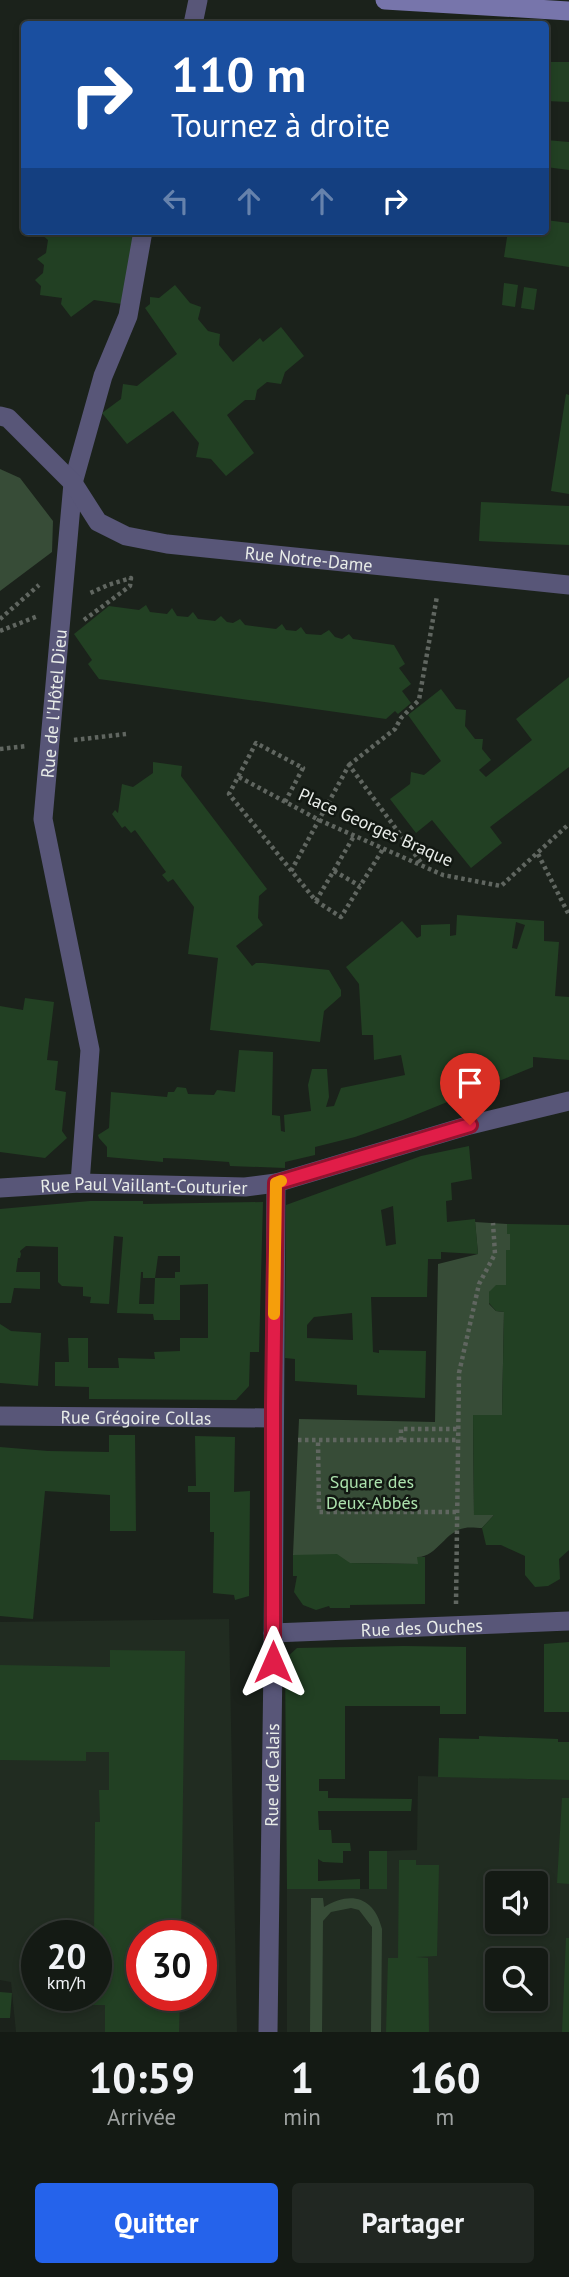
<!DOCTYPE html>
<html lang="fr">
<head>
<meta charset="utf-8">
<style>
  :root { --surface:#141a14; --page:#212722; --text:#f1f3f6; --muted:#9da1a0; --line:#333834; --accent:#2563eb }
  body { margin:0; font-family:"PT Sans",sans-serif; background:var(--page); color:var(--text); height:100vh; display:flex; flex-direction:column; font-size:26px; white-space:nowrap }
  * { box-sizing:border-box; margin:0 }
  p { font-size:23px; color:var(--muted) }
  .icon { flex:none; width:38px; height:38px; fill:none; stroke:currentColor; stroke-width:2; stroke-linecap:round; stroke-linejoin:round }
  .map { position:relative; height:2032px; overflow:hidden }
  .sheet { display:flex; flex-direction:column; background:var(--surface); flex:1 }
  .sheet>* { flex:none }
  .banner { position:absolute; left:21px; top:21px; width:528px; height:214px; border-radius:7px; box-shadow:0 4px 10px #0003,0 0 0 2px var(--line); background:#1a4fa0; color:#fff; overflow:hidden }
  .fabs { position:absolute; left:485px; top:1871px; display:grid; gap:14px }
  .fabs a { display:grid; place-items:center; width:63px; height:63px; border-radius:7px; background:var(--surface); box-shadow:0 4px 10px #0003,0 0 0 2px var(--line); font-size:35px }
  .speed { position:absolute; left:21px; top:1920px; display:flex; gap:14px; font-size:35px; font-weight:700; text-align:center }
  .speed>* { display:grid; place-content:center; width:91px; height:91px; border-radius:50%; background:var(--surface); box-shadow:0 4px 10px #0003,0 0 0 2px var(--line); line-height:1 }
  .speed small { font-size:18px; font-weight:400 }
  .speed .limit { border:10px solid #d22; background:#fff; color:#111 }
  .pin { position:absolute; display:grid; place-items:center; width:60px; height:60px; color:#fff; margin:-72px -30px; border-radius:50% 50% 50% 0; rotate:-45deg; box-shadow:0 0 7px #0007 }
  .pin .icon { rotate:45deg }
  .me { position:absolute; width:77px; margin:-38px; rotate:0deg; stroke-linejoin:round; filter:drop-shadow(0 0 5px #0008) }
  .turn { display:flex; align-items:center; gap:24px; height:147px; padding:0 35px; font-size:32px }
  .turn .icon { width:91px; height:91px; stroke-width:2.5 }
  .turn b { display:block; font-size:49px; line-height:60px }
  .lanes { display:flex; align-items:center; height:66px; padding:0 35px; background:#0003; justify-content:center; gap:35px; direction:ltr }
  .lanes .off { opacity:.35 }
  .eta { display:flex; justify-content:space-evenly; align-items:center; height:119px; text-align:center }
  .eta b { font-size:42px; font-weight:700; line-height:49px }
  .action { display:flex; gap:14px; margin-top:auto; padding:14px 35px }
  .action a { flex:1; height:80px; border-radius:7px; background:var(--accent); color:#fff; font-size:28px; font-weight:700; line-height:80px; text-align:center }
  .action a+a { background:var(--page); color:var(--text) }
  .map>svg:first-child { display:block }
</style>
</head>
<body>
<div class="map">
<svg width="569" height="2032" viewBox="0 0 569 2032">
  <rect width="100%" height="100%" fill="#1b221b"/>
  <path fill="#212c21" fill-rule="evenodd" d="M229 1619 237 2032H16L11 1982 0 1980V1622ZM37 1936H96V1995H37ZM142 1936H201V1995H142Z
    M418 1776 569 1780V2032H287V1889H387V1851L417 1850ZM497 1883H536V1922H497ZM497 1960H536V1998H497Z"/>
  <path fill="#374c37" d="M0 469 20 478 53 521 52 552 0 591Z
    M475 1222 507 1224V1233L510 1234V1250H506V1285L489 1292V1304L496 1311 504 1312 502 1415 473 1416 474 1515H494L482 1528C477 1528 470 1527 465 1528 446 1530 437 1557 418 1557V1564L350 1563 293 1555 299 1419 435 1422 438 1264 478 1254Z
    M311 1898H323L324 1907C350 1891 374 1896 382 1929L381 2032H371L372 1927 359 1910 351 1908 331 1912 323 1921 322 2032H310Z"/>
  <path fill="#224023" fill-rule="evenodd" d="M546 62H569V102L546 101Z
    M546 140 569 142V170L546 167Z
    M546 220 569 223V267L504 257 508 231H546Z
    M45 231H120L135 233 122 304 94 300 71 317 61 304 62 298 40 295 41 286 35 280 43 273 44 265 37 259 46 253 48 240 41 234Z
    M504 283 518 285 515 307 502 305Z
    M175 285 190 303 201 307 198 319 208 331 220 334 219 345 233 362 260 338 263 342 281 327 304 356 285 372 281 384 267 382 257 390 255 400H245L227 415 254 453 226 476 211 459 196 457 199 443 173 411 127 444 102 413 121 399 123 384 137 386 177 354 145 308 150 304V297L159 298Z
    M524 287 537 289 534 310 521 308Z
    M566 394 569 395V494L551 491Z
    M481 502 569 506V545L479 541Z
    M146 605 150 612 167 614 172 608 177 616 188 617 193 612 198 619 215 621 221 616 227 622 233 623 240 619 245 625 276 629 282 624 286 630 296 631 301 627 306 634 321 635 329 630 335 637 342 639 349 634 353 639 394 645 405 664 399 668 411 684 402 691 411 703 398 714 395 711 386 719 99 679 88 664 92 660 74 634 109 606 139 610Z
    M569 677V767L490 827 502 843 471 868 432 820 416 833 390 799 410 784 411 772 424 775 441 761 408 715 441 689 456 709 466 710 465 726 475 739H483L482 749 491 760 479 770 486 777 532 740 516 719Z
    M153 762 182 766 181 776 267 889 259 896 258 918 263 925 236 946 252 966 256 963H263L329 970 341 990V996L324 1011 320 1042 210 1030 218 958 188 954 194 907 173 879 168 882 162 875 166 872 135 830 131 833 125 826 122 828 112 814 115 810 118 813 122 784 133 787 153 773Z
    M457 915 544 921V941L559 942 555 996 569 997V1060L533 1057V1067L403 1120 355 1137 315 1147V1155L285 1162V1168L230 1166 229 1162 187 1159 163 1158V1162L107 1157V1147L99 1138 98 1135 109 1128 111 1092 167 1097 168 1092H174L177 1087 186 1088 188 1094 214 1095 217 1090 235 1092 239 1050 273 1052 272 1115 280 1116 281 1131 285 1132 284 1115 311 1111 308 1085 312 1069H327L329 1097 326 1107 334 1106 341 1088 405 1075 401 1055 374 1060 373 1035H362L359 984 346 967 402 921 417 938 421 936V925L450 924V936L456 935ZM516 922 525 925 517 949 512 948Z
    M25 998 54 1002 47 1060 58 1061 55 1090 66 1092 62 1131 67 1138 45 1158 0 1152V1006L23 1010Z
    M469 1146 472 1179 451 1183 452 1200 446 1201 447 1222 475 1219 478 1254 441 1252V1259H428L427 1297H371L373 1352 379 1353V1350L426 1351 425 1398 357 1395V1385L295 1381V1359L285 1358 286 1205 421 1156ZM393 1206 396 1244 386 1246 381 1210ZM352 1313 353 1340 307 1338V1325L314 1317Z
    M90 1201H143V1204L263 1202 259 1352H250L249 1386 236 1400 89 1399V1387L55 1386V1362H69L68 1338H88V1368H119L118 1358 155 1359 154 1352 180 1351V1338H208V1284L180 1285V1320H154L153 1314 117 1313 123 1237 114 1236 109 1304 90 1303 91 1297 83 1296V1287L62 1286 58 1282V1247L26 1246 20 1251 21 1254 20 1258H18L16 1272H40V1289L14 1288 11 1303H0V1209ZM158 1256H180V1272H175V1278H155L154 1304H139L141 1272H143V1278H155Z
    M507 1224 569 1225V1550L559 1559 560 1579 548 1586 535 1587 525 1575V1556L501 1545H486L482 1528 494 1515H474L473 1415H502L504 1312 496 1311 489 1303V1292L496 1285H506V1250H510V1234H507Z
    M0 1324 11 1331 41 1333 38 1386 0 1383Z
    M109 1435H135L136 1531H110V1495L45 1491 33 1619 0 1616V1447L48 1451 109 1452Z
    M195 1436 235 1437 234 1492 250 1491 249 1596 235 1600 234 1595 213 1593 214 1532H210V1492H188V1486H196Z
    M337 1554 350 1563 418 1564 417 1557H425V1604L350 1605V1608H330L329 1606 316 1610 303 1605 294 1592 297 1576H293V1555Z
    M569 1642V1712H544V1644Z
    M404 1646 466 1647V1714H440V1706H345V1779H319V1791H328V1798L412 1799 411 1811H318L319 1830H331L332 1843H350L351 1851H343V1863L323 1862 318 1859V1881L360 1879V1889H287L285 1659 297 1648Z
    M110 1650 185 1651 181 1936H142V1995H180L179 2032H105V2005H93V1995H96V1936H94L95 1822H100L99 1790H109V1752H86V1761L0 1760V1665L110 1667Z
    M479 1736 558 1739V1742H569V1780L438 1777 439 1738 479 1739Z
    M562 1798H569V1884L557 1883Z
    M369 1851H387V1889H369Z
    M399 1860H416V1865H439L437 1956 416 1957 428 1958 429 2032H386L388 1958H398Z
    M566 1938H569V2032H562Z
    M0 1992 12 1993 10 2018H0Z"/>
  <g fill="none" stroke-linecap="round" stroke-linejoin="round">
    <path stroke="#606660" stroke-width="4.5" stroke-dasharray="3.5 3.5" stroke-linecap="butt" d="M0 619 39 585
      M84 620 130 586 131 578 108 585 88 594
      M0 631 38 616
      M74 740 126 734
      M0 749 27 746
      M349 765 395 729 401 718 419 700 437 596
      M239 777 319 820 443 875 501 886 569 824
      M285 802 303 768 256 743 229 794 316 901 341 917 383 849
      M538 854 569 915
      M291 871 349 765 422 864
      M334 871 360 886
      M316 901 354 836
      M298 1440H318
      M401 1440V1429H458
      M456 1512H319L318 1440H458
      M456 1604 459 1373 479 1284 495 1254 493 1223"/>
    <g stroke="#585678" stroke-width="19">
      <path d="M193 24 198 0"/>
      <path id="s1" d="M80 1183 90 1050 43 819 73 483 103 376 128 316 143 231"/>
    </g>
    <g stroke="#585678" stroke-width="19">
      <path id="s2" d="M0 416 8 418 73 483 98 522 126 536 167 544 569 585"/>
      <path id="s3" d="M0 1188 80 1183 245 1187 276 1183 470 1125 569 1101"/>
      <path id="s4" d="M0 1416 273 1418"/>
      <path id="s5" d="M273 1633 569 1621"/>
      <path id="s6" d="M268 2032 273 1662 276 1183"/>
    </g>
    <path stroke="#7775ab" stroke-width="19" d="M385 0 569 11"/>
  </g>
  <g fill="none" stroke-linecap="round" stroke-linejoin="round">
    <defs>
      <path id="route" d="M273 1662V1405L276 1183 470 1125"/>
    </defs>
    <use href="#route" stroke="#92132f" stroke-width="18"/>
    <use href="#route" stroke="#e11d48" stroke-width="12"/>
    <path stroke="#f59e0b" stroke-width="12" d="M274 1314 276 1183 281 1181"/>
  </g>
  <g text-anchor="middle" dominant-baseline="central" stroke-width="5" stroke-linejoin="round" paint-order="stroke">
    <g font-size="18" fill="#e8ece8" stroke="#121812">
      <text stroke="none"><textPath href="#s2" startOffset="362">Rue Notre-Dame</textPath></text>
      <text stroke="none"><textPath href="#s1" startOffset="485">Rue de l'Hôtel Dieu</textPath></text>
      <text transform="translate(376 827) rotate(24)">Place Georges Braque</text>
      <text stroke="none"><textPath href="#s3" startOffset="144">Rue Paul Vaillant-Couturier</textPath></text>
      <text stroke="none"><textPath href="#s4" startOffset="136">Rue Grégoire Collas</textPath></text>
      <text stroke="none"><textPath href="#s5" startOffset="149">Rue des Ouches</textPath></text>
      <text stroke="none"><textPath href="#s6" startOffset="257">Rue de Calais</textPath></text>
    </g>
    <g font-size="18" fill="#ace2ad" stroke="#121812">
      <text x="372" y="1481">Square des<tspan x="372" dy="21">Deux-Abbés</tspan></text>
    </g>
  </g>
</svg>
<div class="fabs">
<a><svg class="icon" aria-label="sound" viewBox="0 0 24 24"><path d="M4 9h4l5-4v14l-5-4H4zM17 9q2 3 0 6"/></svg></a>
<a><svg class="icon" aria-label="search" viewBox="0 0 24 24"><circle cx="10" cy="10" r="6"/><path d="M15 15l6 6"/></svg></a>
</div>
<div class="speed"><div>20<small>km/h</small></div><div class="limit">30</div></div>
<div class="pin" style="left:470px;top:1125px;background:#d93025"><svg class="icon" aria-label="arrive" viewBox="0 0 24 24"><path d="M6 21V4h12l-3 4 3 4H6"/></svg></div>
<svg class="me" style="left:273px;top:1662px" viewBox="-20 -20 40 40"><path d="M0-17L14 15 0 8-14 15z" fill="#e11d48" stroke="#fff" stroke-width="4"/></svg>
<div class="banner">
<div class="turn"><svg class="icon" aria-label="right" viewBox="0 0 24 24"><path d="M7 20v-9h11M14 6l5 5-5 5"/></svg><div><b>110 m</b>Tournez à droite</div></div>
<div class="lanes"><svg class="icon off" aria-label="left" viewBox="0 0 24 24"><path d="M17 20v-9H6M10 6l-5 5 5 5"/></svg><svg class="icon off" aria-label="ahead" viewBox="0 0 24 24"><path d="M12 20V5M6 11l6-6 6 6"/></svg><svg class="icon off" aria-label="ahead" viewBox="0 0 24 24"><path d="M12 20V5M6 11l6-6 6 6"/></svg><svg class="icon" aria-label="right" viewBox="0 0 24 24"><path d="M7 20v-9h11M14 6l5 5-5 5"/></svg></div>
</div>
</div>
<section class="sheet">
<div class="eta">
<div><b>10:59</b><p>Arrivée</p></div>
<div><b>1</b><p>min</p></div>
<div><b>160</b><p>m</p></div>
</div>
<div class="action"><a>Quitter</a><a>Partager</a></div>
</section>
</body>
</html>
